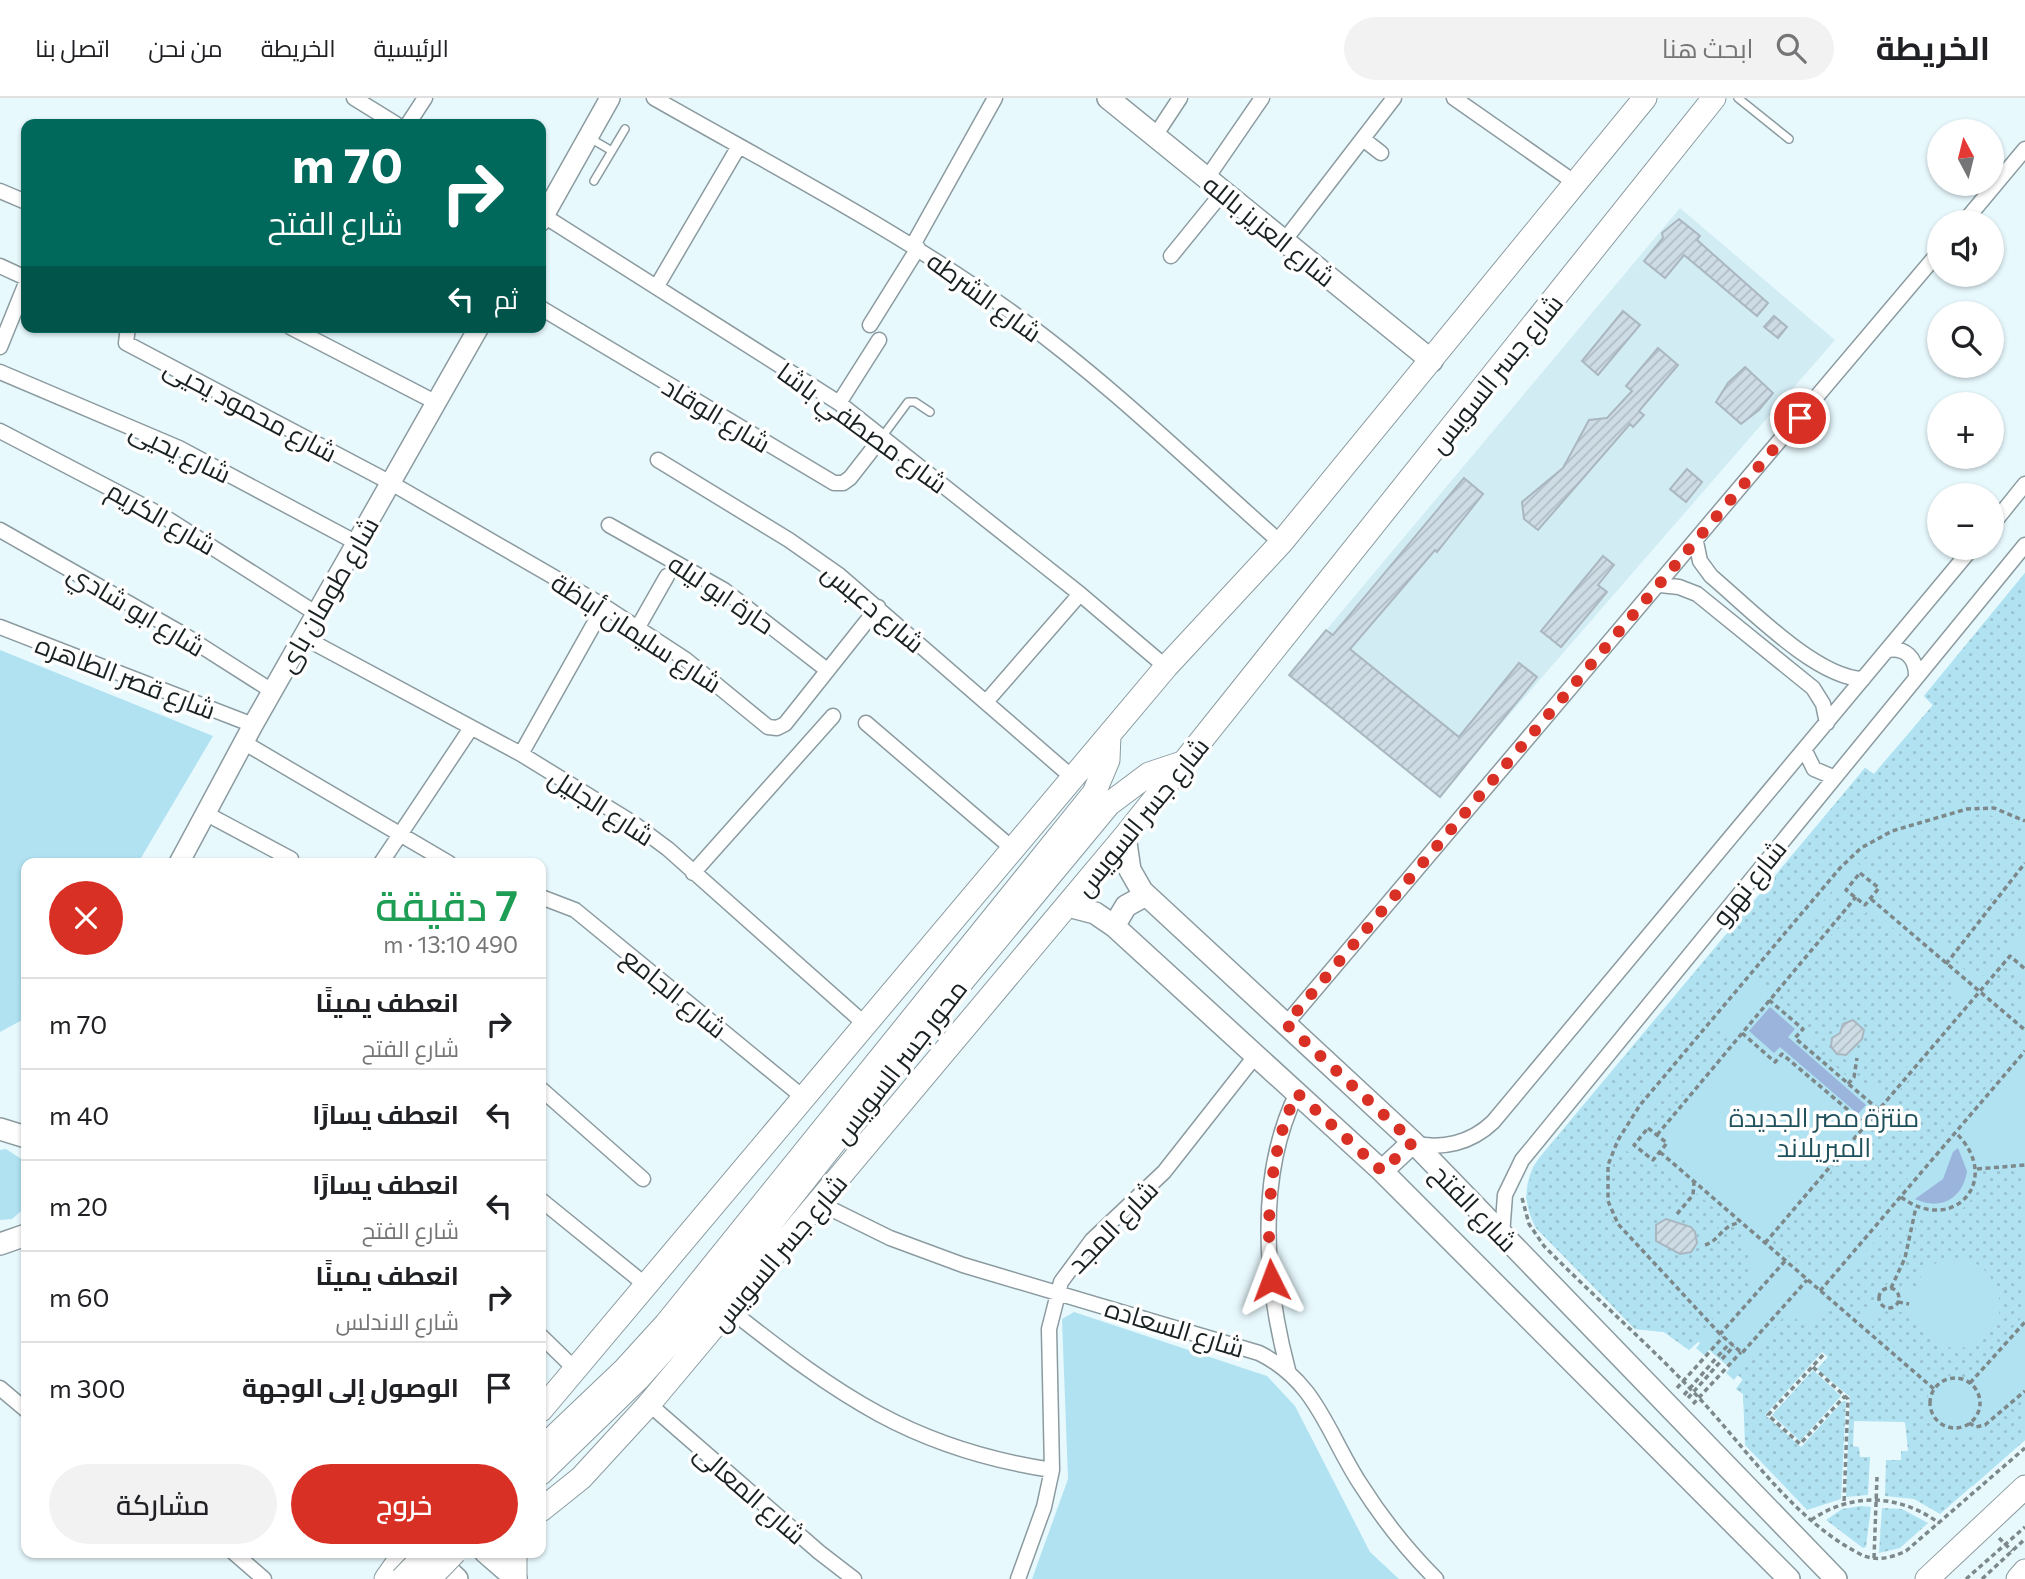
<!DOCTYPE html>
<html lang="ar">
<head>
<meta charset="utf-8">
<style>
  :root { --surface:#fff; --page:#f2f2f2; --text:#202124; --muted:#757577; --line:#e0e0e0; --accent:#d93025 }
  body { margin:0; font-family:Commissioner,Cairo,sans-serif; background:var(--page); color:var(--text); direction:rtl; height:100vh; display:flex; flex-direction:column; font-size:26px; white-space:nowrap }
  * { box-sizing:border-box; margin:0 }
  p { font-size:23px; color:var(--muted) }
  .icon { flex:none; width:38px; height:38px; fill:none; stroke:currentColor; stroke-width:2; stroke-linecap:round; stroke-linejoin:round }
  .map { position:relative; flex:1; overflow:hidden; direction:ltr }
  .details { position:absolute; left:21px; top:760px; width:525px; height:700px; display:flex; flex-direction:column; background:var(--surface); border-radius:14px; box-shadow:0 2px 5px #0004; direction:rtl }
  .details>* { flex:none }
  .guide { position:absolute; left:21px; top:21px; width:525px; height:214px; border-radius:14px; box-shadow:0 2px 5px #0004; direction:rtl; background:#00695c; color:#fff; overflow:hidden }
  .needle { width:46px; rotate:353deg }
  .controls { position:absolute; left:1927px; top:21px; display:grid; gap:14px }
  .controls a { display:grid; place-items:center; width:77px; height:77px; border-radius:50%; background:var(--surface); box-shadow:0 2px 5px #0004; font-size:35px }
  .pin { position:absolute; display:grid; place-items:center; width:60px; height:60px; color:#fff; margin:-30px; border:4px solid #fff; border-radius:50%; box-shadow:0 2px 7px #0007 }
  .me { position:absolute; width:77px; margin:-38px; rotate:357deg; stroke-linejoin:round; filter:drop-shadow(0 0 5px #0008) }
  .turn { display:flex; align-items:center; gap:24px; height:147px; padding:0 28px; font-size:32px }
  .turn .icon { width:91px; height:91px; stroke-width:2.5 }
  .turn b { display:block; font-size:49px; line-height:60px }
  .then { display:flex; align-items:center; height:66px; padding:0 28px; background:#0003; gap:14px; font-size:26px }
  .round { display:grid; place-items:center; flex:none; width:74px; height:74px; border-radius:37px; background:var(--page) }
  .overview { display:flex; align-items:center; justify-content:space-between; height:119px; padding:0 28px }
  h1 { font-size:42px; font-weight:600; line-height:52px; color:#1e9e55 }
  .primary-button { display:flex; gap:14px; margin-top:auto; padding:14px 28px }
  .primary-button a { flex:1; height:80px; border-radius:42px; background:var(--accent); color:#fff; font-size:28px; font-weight:600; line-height:80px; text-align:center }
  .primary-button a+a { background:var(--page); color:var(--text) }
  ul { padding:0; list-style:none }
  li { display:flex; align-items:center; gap:21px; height:91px; padding:0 28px; border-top:2px solid var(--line) }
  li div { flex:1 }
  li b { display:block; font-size:26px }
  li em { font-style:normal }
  header { display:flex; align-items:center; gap:42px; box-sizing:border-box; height:98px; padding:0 35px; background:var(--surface); border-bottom:2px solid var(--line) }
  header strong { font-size:33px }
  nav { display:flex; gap:38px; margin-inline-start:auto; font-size:24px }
  .search { width:490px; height:63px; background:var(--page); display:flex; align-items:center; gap:18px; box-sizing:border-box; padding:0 24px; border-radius:38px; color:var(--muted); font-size:26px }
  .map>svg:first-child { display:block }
</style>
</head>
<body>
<header>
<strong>الخريطة</strong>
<div class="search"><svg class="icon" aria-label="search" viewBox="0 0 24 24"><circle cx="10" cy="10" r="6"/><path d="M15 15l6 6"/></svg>ابحث هنا</div>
<nav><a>الرئيسية</a><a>الخريطة</a><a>من نحن</a><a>اتصل بنا</a></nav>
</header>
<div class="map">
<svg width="2025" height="1481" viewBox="0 0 2025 1481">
  <defs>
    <pattern id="garden-dots" width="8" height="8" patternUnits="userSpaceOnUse" patternTransform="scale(1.75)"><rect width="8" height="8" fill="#b1e2f1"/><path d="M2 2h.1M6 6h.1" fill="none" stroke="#98c2ce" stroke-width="1.8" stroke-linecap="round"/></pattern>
    <pattern id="building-hatch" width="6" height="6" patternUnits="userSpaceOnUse" patternTransform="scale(1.75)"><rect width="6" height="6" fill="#cedce5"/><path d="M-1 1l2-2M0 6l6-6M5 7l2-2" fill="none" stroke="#b0bcc4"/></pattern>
  </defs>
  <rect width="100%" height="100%" fill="#e8f9fe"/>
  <path fill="#d2ecf4" d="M1680 110 1835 242 1477 654 1327 531Z"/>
  <path fill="#b1e2f1" d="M2025 475V1342L1973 1388 1809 1236 1743 1306V1296L1736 1291 1743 1281 1738 1277 1734 1282 1726 1275 1730 1270 1709 1252 1704 1257 1696 1250 1700 1245 1697 1242 1689 1252 1664 1234 1635 1231 1536 1130C1523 1106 1523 1083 1539 1060L1865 670 1874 676 1933 607 1924 598Z
    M0 552 213 638 138 765H26V920L0 934Z
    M6 1051 26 1064V1109L12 1121 0 1122V1052Z
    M1074 1214 1267 1278 1295 1308 1370 1454 1399 1481H1032L1068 1381 1062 1221Z"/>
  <path fill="url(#garden-dots)" d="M2025 475V717L1994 705H1966L1887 728 1860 743 1837 766 1636 1003C1623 1022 1609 1042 1604 1065 1588 1127 1672 1191 1711 1233L1689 1252 1664 1234 1635 1231 1536 1130 1526 1100 1533 1069 1865 670 1874 676 1933 607 1924 598Z
    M1984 715 2025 730V752L2020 763 1988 808 1950 852 1944 845 1939 850 1879 800 1887 790 1856 764 1912 735Z
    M2025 778V834L1979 883 1955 864Z
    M1832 793 1846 804 1771 891 1757 879Z
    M1870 810 1959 887 1953 895 1963 904 1883 997 1872 987 1866 994 1854 985 1861 966 1856 946 1864 937 1861 927 1848 923 1831 945 1837 956 1850 955 1848 979 1810 946 1817 937 1776 901 1854 811 1863 818Z
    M2006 866 2025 881V923L1986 890Z
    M1978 900 2025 940V945L1818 1184 1771 1144Z
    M1716 925 1731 937 1658 1030 1643 1018Z
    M1619 1047 1650 1071 1657 1064 1690 1090C1688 1105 1673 1108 1673 1122L1666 1121 1656 1127 1654 1138C1658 1148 1662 1146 1671 1150 1682 1155 1686 1159 1696 1149H1711L1733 1127 1748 1140 1740 1149 1749 1158 1743 1165 1750 1171 1743 1178 1752 1186 1715 1224C1698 1206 1680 1188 1663 1169 1627 1131 1597 1103 1619 1047Z
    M2025 1070V1179L2018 1187 2025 1199V1216L1967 1280 1951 1277 1937 1284 1871 1230 1883 1213 1913 1215C1925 1243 1952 1262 1981 1242 2025 1213 1984 1140 1936 1165 1925 1171 1917 1182 1914 1194L1898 1187 1919 1118C1951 1127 1980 1105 1982 1073Z
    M1696 1095 1731 1124 1723 1126 1705 1142 1698 1141 1695 1134 1682 1127 1681 1123Z
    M1905 1110 1912 1114 1906 1144 1890 1185 1877 1191V1205L1862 1221 1829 1194Z
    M1829 1208 1929 1294C1925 1306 1926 1320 1936 1329 1968 1359 2001 1318 2025 1298V1342L1940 1416 1914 1401 1885 1398 1886 1362H1901V1353H1908L1905 1324 1854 1323 1853 1348 1859 1349 1860 1359H1870L1868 1397 1846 1399 1850 1299 1817 1271 1828 1259 1822 1254 1765 1317 1801 1349 1843 1303H1846L1841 1401 1807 1412 1745 1347 1743 1296 1736 1291 1743 1282 1738 1277 1739 1273 1785 1217 1794 1223 1800 1216 1813 1227Z
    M1813 1272 1841 1298 1800 1343 1772 1317Z
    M1861 1408 1871 1409 1866 1449 1863 1450 1826 1422 1842 1411Z
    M1882 1410 1902 1411 1928 1425 1900 1450 1879 1455Z"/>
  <path fill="#9ab4dc" d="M1770 909 1795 931 1788 939 1866 1007 1858 1016 1780 949 1774 955 1749 933Z
    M1958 1050 1967 1073C1963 1101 1940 1113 1915 1101L1943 1081 1953 1054Z"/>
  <path fill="url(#building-hatch)" stroke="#aab7c0" stroke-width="2" d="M1679 121 1700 138 1697 142 1768 205 1757 218 1684 157 1665 180 1644 163 1663 140 1662 135Z
    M1623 213 1640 227 1598 277 1582 263Z
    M1774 218 1787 229 1778 240 1764 229Z
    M1658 250 1678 267 1639 313 1644 317 1633 329 1630 326 1538 432 1524 421 1522 404 1563 370 1589 322 1607 320 1632 293 1626 288Z
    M1745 269 1773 295 1759 312 1741 326 1716 304 1728 285Z
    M1687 371 1702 384 1686 404 1670 391Z
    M1464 380 1483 396 1437 454 1435 452 1350 551 1459 639 1519 565 1537 579 1440 699 1289 577 1326 532 1333 537Z
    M1603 458 1614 467 1598 487 1607 494 1561 549 1541 533Z
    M1853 922 1864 932 1862 941 1846 957 1837 956 1831 949 1832 940 1840 935 1843 926Z
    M1666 1121 1691 1129 1695 1134 1697 1145 1691 1154 1680 1156 1656 1143V1127Z"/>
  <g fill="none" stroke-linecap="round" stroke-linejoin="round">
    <defs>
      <path id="service" d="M1738 0 1789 41
        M588 39 612 53
        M594 83 625 31
        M882 339 908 304H915L930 314"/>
      <path id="minor" d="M354 0 396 26
        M654 0C775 69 897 132 1010 213 1106 282 1192 366 1281 445
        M1454 0 1574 84
        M408 26 425 0
        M1155 38 1180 0
        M1363 41 1381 55
        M1207 80 1262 0
        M0 93 26 104
        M541 116 839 305 1080 496 1166 569
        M1964 124 2025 51
        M1284 143 1394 0
        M913 147 995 0
        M1171 158 1223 94
        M0 168 26 180
        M657 188 739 48
        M541 210 834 385H843L850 380 882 339
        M870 227 918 150
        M128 229 126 245 391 385 604 508 685 561 768 629 777 630 785 626 878 509
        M290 229 437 305
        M0 249 26 185
        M0 274 179 350 357 445
        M839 305 879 242
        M0 333 163 418 317 516
        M658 362 789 442 839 477 1073 680
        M609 427 724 492 827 572
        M1992 427 2025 386
        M0 432 181 535 272 593
        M1696 444 1700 463 1711 478C1748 509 1816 580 1863 581
        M1660 487 1679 489 1697 496 1813 590 1823 606 1827 625
        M0 529 253 627
        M638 529 667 478
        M303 539 521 656 633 725 668 751 866 927
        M1888 552C1905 549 1916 560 1916 577
        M986 604 1080 496
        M866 625 1013 751
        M243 644 449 765
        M1805 653 1814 671 1833 679
        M521 656 604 508
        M205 715 291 761 292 765
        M381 765 471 630
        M693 775 833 618
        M541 799 575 812 804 1000
        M1286 926 1939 154
        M541 991 643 1081
        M1413 1045C1442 1052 1471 1045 1493 1024L1972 450
        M541 1102 647 1188
        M819 1105 890 1140 963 1167 1259 1255C1316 1283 1327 1334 1359 1384 1381 1419 1407 1452 1436 1481
        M1502 1137 1505 1097 1522 1062 2025 447
        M730 1212C838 1297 912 1351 1052 1372
        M541 1238 576 1272
        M1288 1272C1265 1185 1256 1078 1297 995
        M0 1290 26 1312
        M649 1306 819 1454 854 1481
        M233 1454 264 1481
        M1018 1481 1044 1409 1052 1372 1049 1231 1061 1184 1092 1142 1164 1074 1256 957"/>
      <path id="tertiary" d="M541 123 610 0
        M179 765 253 627 479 229"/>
      <path id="secondary" d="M1108 0 1432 263
        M1125 738 1130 772 1142 793 1413 1044 1836 1481
        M1068 808 1095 815 1114 828 1382 1073 1789 1481
        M1114 828 1126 808 1146 797
        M0 1031 26 1039
        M1382 1073 1413 1044
        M0 1146 26 1137
        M485 1454 516 1481
        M431 1456 457 1481"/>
      <path id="primary" d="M541 1312 1166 569 1281 445 1645 0
        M541 1351 625 1271 666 1226 1094 695 1108 662 1109 637
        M541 1375 638 1281 720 1189 955 892 1109 706 1149 676 1185 664
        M541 1412 581 1380 649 1306 1125 738 1714 0
        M515 1454V1481
        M386 1481 405 1454
        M1927 1481 2025 1389
        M2018 1481 2025 1473"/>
    </defs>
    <use href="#service" stroke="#8b9ba0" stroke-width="10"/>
    <use href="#minor" stroke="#8b9ba0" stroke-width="17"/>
    <use href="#tertiary" stroke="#8b9ba0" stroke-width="22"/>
    <use href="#secondary" stroke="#8b9ba0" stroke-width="24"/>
    <use href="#primary" stroke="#8b9ba0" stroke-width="25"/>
    <path stroke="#7d888b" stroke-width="3.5" stroke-dasharray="5 3.5" stroke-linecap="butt" d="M1860 775 1879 790 1865 807 1846 792Z
      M1871 801 2025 932
      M1946 866 2025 765
      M1769 902 1803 931 1795 940 1879 1012
      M1742 935 1775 964 1782 956 1866 1027
      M1848 986 1854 979 1857 960
      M1648 1030 1667 1045 1653 1062 1634 1047Z
      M1657 1037 1856 799
      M1660 1054 1934 1291
      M1977 1071 2025 1067
      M1901 1099C1953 1138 2004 1082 1956 1035
      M1522 1100 1529 1126 1544 1148C1595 1200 1651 1248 1700 1301 1749 1354 1794 1422 1860 1456 1875 1464 1891 1460 1906 1453L2025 1350
      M1677 1116 1693 1097 1694 1084
      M1765 1145 2010 858 2025 871
      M1705 1147C1719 1143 1722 1127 1739 1125
      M1785 1163 1720 1236 1742 1255 1807 1182
      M1891 1190 1905 1160 1916 1109
      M1879 1200a10 10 0 1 1 20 0a10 10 0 1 1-20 0Z
      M1820 1193 2025 953
      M1898 1204 1909 1206
      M1720 1236 1618 1126 1608 1103V1067L1618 1042 1640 1007 1840 770 1861 750 1892 733 1967 711 1994 710 2025 723
      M1823 1257 1768 1317 1800 1346 1845 1298
      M1718 1258 1730 1245
      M1722 1261 1734 1248
      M1813 1269 1848 1301 1844 1405
      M1930 1305a25 25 0 1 1 50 0a25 25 0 1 1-50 0Z
      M1970 1285 2025 1224
      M1677 1290 1723 1239
      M1684 1297 1717 1259
      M1688 1300 1721 1263
      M1693 1306 1741 1254
      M1969 1325 1976 1329 1985 1327 2025 1293
      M1811 1422C1852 1394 1899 1396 1939 1425
      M1999 1440 2012 1453
      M1874 1460 1877 1379
      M1966 1481 2025 1429
      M1982 1481 2025 1441"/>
    <use href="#service" stroke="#fff" stroke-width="7"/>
    <use href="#minor" stroke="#fff" stroke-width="14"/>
    <use href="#tertiary" stroke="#fff" stroke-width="19"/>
    <use href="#secondary" stroke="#fff" stroke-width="21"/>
    <use href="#primary" stroke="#fff" stroke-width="23"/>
    <defs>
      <path id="primary-bridge" d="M402 1481 428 1454
        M429 1481 455 1454"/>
    </defs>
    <use href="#primary-bridge" stroke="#8b9ba0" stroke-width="25" stroke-linecap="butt"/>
    <use href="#primary-bridge" stroke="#fff" stroke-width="23"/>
  </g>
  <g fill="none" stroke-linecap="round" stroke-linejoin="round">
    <path stroke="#d93025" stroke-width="12" stroke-dasharray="0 21.6" d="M1271 1182C1266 1121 1269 1051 1297 995L1382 1073 1413 1044 1286 926 1800 320"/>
  </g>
  <g text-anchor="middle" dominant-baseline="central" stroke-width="7" stroke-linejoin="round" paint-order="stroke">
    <g font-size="26" fill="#1a2122" stroke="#fff">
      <text transform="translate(1270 132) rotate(39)">شارع العزيز بالله</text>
      <text transform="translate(985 198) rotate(36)">شارع الشرطه</text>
      <text transform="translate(1495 275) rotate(-51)">شارع جسر السويس</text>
      <text transform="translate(251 311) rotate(28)">شارع محمود يحيى</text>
      <text transform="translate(717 316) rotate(31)">شارع الوقاد</text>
      <text transform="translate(863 329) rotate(36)">شارع مصطفي باشا</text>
      <text transform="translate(181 353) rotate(26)">شارع يحيى</text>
      <text transform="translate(162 419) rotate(30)">شارع الكريم</text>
      <text transform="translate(722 495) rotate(34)">حارة ابو ليله</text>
      <text transform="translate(327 496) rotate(-60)">شارع طومان باى</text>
      <text transform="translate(874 509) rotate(40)">شارع دعبس</text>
      <text transform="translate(137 511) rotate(31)">شارع ابو شادي</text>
      <text transform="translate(637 534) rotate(33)">شارع سليمان أباظة</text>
      <text transform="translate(126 578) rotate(21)">شارع قصر الطاهره</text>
      <text transform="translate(602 708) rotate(33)">شارع الجليل</text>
      <text transform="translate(1141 718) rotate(-51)">شارع جسر السويس</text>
      <text transform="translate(1748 784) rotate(-51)">شارع نهرو</text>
      <text transform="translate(675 894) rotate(39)">شارع الجامع</text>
      <text transform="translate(899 963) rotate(-52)">محور جسر السويس</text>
      <text transform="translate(1475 1109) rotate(46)">شارع الفتح</text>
      <text transform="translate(1112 1128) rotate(-46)">شارع المجد</text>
      <text transform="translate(778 1154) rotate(-50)">شارع جسر السويس</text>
      <text transform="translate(1175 1229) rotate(17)">شارع السعاده</text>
      <text transform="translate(751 1395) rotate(41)">شارع المعالى</text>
    </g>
    <g font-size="26" fill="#1f515d" stroke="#fff">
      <text x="1824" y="1018">منتزة مصر الجديدة<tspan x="1824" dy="30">الميريلاند</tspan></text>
    </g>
  </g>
</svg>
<div class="controls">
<a><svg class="needle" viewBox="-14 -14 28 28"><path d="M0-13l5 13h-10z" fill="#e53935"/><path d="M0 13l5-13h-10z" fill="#757577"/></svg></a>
<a><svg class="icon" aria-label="sound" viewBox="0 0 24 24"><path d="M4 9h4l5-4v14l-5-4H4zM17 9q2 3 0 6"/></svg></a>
<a><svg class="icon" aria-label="search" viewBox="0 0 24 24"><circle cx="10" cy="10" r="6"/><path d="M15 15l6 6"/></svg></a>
<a>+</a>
<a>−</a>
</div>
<div class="pin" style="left:1800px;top:320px;background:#d93025"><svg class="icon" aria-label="arrive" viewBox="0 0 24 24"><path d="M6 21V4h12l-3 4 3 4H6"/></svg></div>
<svg class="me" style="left:1271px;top:1182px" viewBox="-20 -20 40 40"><path d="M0-17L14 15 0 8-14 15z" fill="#d93025" stroke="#fff" stroke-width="4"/></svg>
<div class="guide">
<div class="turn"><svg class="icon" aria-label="right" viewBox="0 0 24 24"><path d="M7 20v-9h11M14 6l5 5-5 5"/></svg><div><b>70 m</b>شارع الفتح</div></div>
<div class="then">ثم<svg class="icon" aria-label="left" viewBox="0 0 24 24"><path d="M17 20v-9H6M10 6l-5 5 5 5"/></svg></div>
</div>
<section class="details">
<div class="overview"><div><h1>7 دقيقة</h1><p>490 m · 13:10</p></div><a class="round" style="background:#d93025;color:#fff"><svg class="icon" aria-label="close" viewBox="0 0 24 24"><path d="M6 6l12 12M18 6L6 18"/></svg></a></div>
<ul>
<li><svg class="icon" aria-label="right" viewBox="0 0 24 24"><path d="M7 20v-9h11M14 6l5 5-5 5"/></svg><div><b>انعطف يمينًا</b><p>شارع الفتح</p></div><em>70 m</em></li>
<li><svg class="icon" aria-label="left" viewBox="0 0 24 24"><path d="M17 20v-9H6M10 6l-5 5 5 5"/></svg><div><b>انعطف يسارًا</b></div><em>40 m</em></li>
<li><svg class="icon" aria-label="left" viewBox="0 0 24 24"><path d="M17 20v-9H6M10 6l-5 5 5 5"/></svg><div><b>انعطف يسارًا</b><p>شارع الفتح</p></div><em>20 m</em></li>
<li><svg class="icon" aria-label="right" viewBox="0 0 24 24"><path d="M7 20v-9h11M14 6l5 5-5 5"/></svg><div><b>انعطف يمينًا</b><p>شارع الاندلس</p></div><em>60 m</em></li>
<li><svg class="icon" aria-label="arrive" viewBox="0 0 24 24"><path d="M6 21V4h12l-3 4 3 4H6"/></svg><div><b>الوصول إلى الوجهة</b></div><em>300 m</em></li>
</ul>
<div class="primary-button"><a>خروج</a><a>مشاركة</a></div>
</section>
</div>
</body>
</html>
